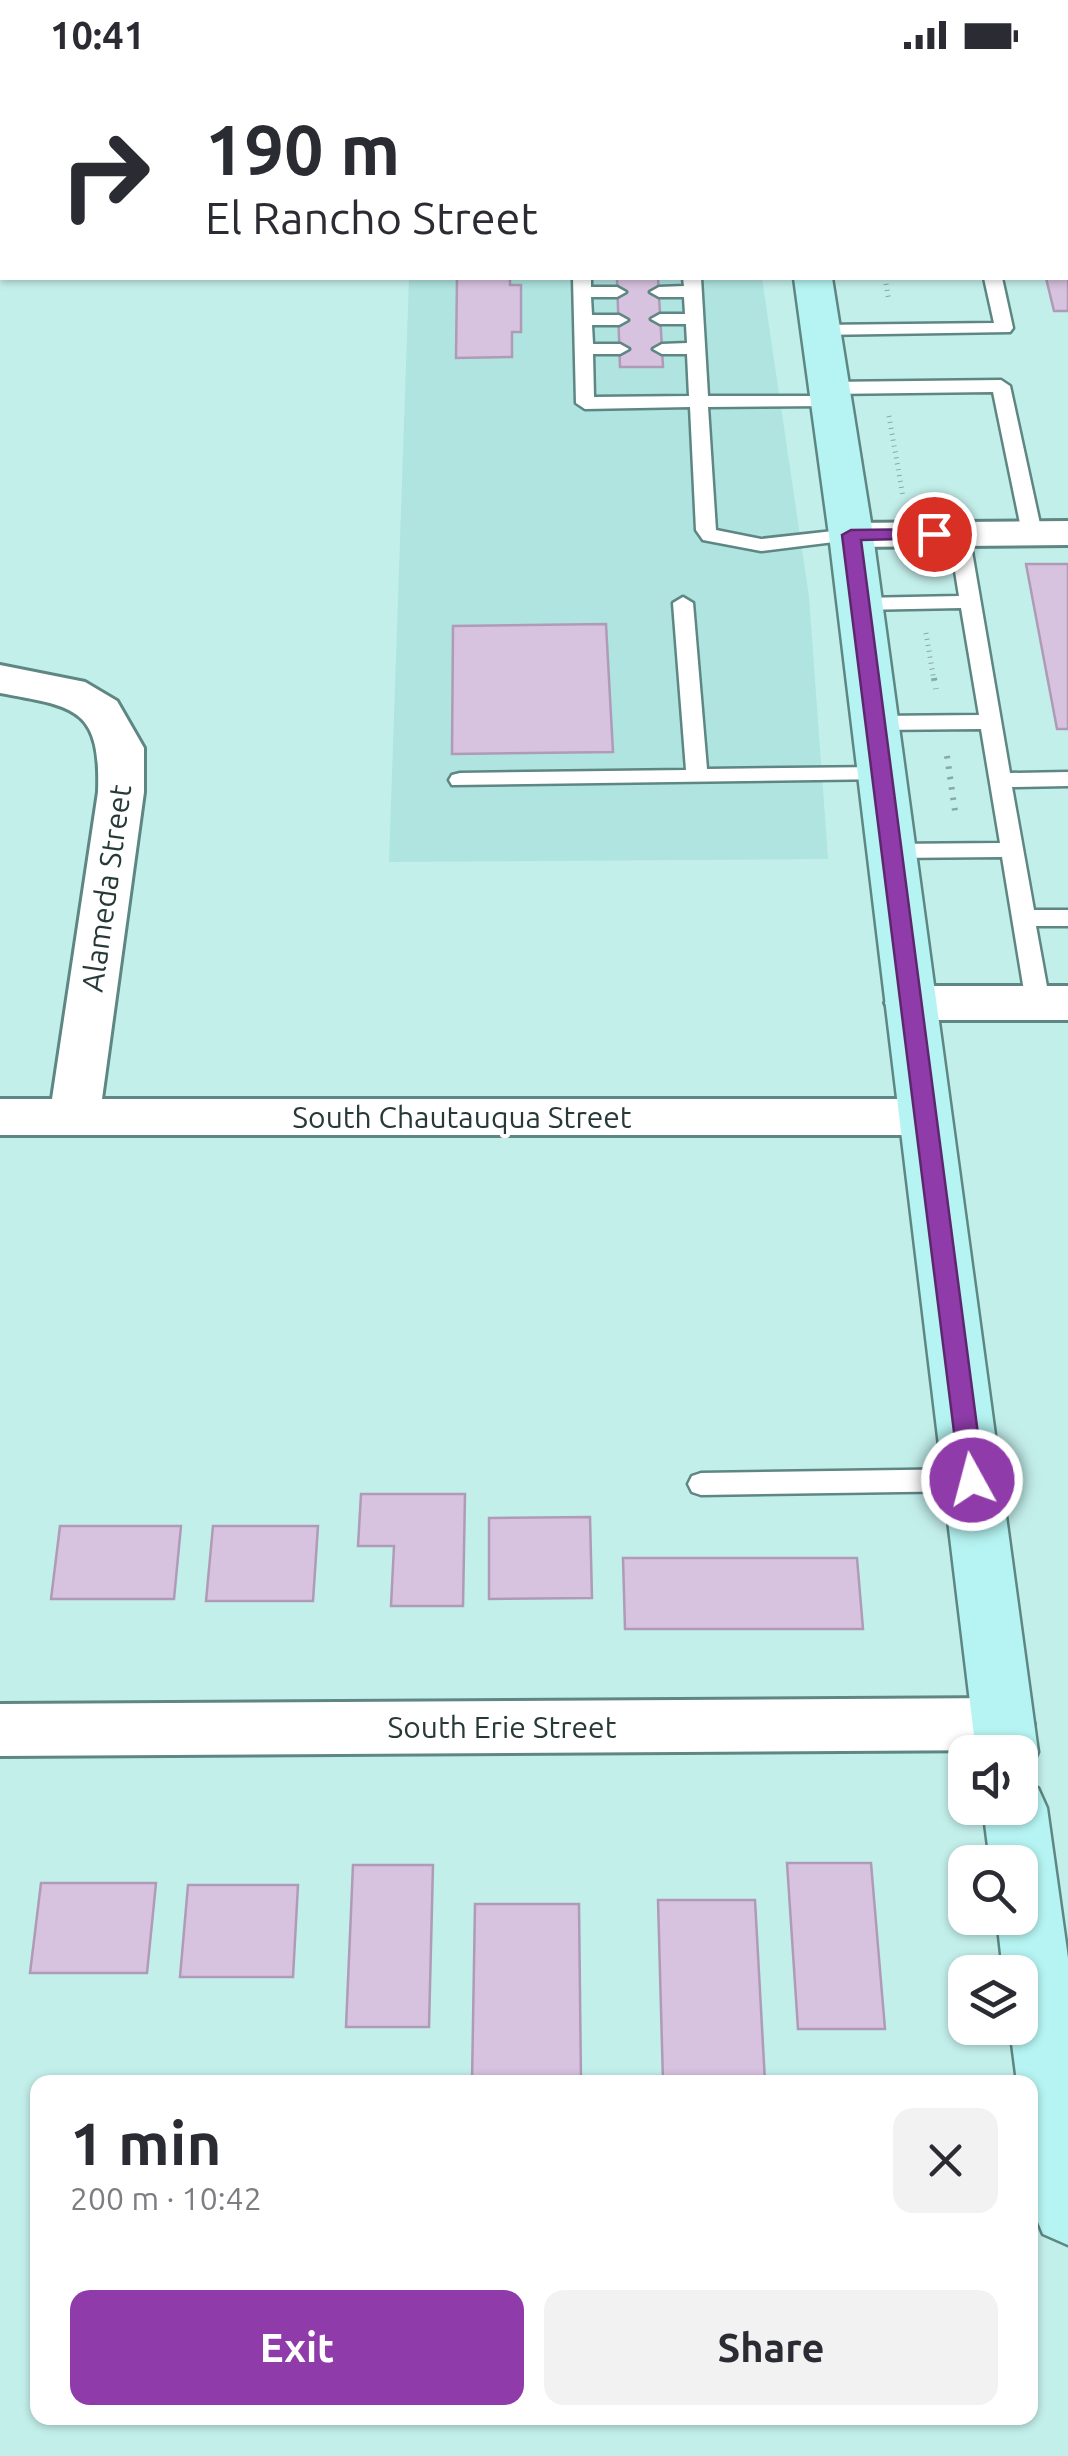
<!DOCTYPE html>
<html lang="en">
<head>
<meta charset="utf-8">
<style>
  :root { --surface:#fff; --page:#f2f2f3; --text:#2b2b33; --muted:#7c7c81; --accent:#8f3caa }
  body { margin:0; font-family:Ubuntu,sans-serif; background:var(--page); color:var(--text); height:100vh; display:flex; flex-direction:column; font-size:38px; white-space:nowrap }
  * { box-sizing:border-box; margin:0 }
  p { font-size:32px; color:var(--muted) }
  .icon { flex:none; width:55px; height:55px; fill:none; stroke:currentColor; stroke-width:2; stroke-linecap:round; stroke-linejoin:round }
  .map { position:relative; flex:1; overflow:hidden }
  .drawer { position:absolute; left:30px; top:2005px; width:1008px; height:350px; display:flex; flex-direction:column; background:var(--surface); border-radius:20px; box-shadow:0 2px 8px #0004 }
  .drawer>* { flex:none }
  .guide { position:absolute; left:0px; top:0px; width:1070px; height:210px; box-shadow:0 2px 8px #0004; background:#fff; color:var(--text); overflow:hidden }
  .buttons { position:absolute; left:948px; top:1665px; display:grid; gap:20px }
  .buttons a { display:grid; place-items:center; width:90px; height:90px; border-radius:20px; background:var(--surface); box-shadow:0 2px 8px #0004; font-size:50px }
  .pin { position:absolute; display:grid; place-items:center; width:85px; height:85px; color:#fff; margin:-42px; border:5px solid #fff; border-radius:50%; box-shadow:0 2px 10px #0007 }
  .me { position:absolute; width:110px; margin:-55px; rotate:353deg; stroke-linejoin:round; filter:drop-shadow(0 0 8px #0008) }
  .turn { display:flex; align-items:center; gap:35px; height:210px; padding:0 40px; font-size:45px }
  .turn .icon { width:130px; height:130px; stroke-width:2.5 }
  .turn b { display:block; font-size:70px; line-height:85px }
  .round { display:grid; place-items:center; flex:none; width:105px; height:105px; border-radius:20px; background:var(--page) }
  .summary { display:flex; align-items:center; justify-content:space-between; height:170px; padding:0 40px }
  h1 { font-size:60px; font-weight:700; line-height:75px }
  .cta { display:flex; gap:20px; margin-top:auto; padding:20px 40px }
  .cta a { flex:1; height:115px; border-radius:20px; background:var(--accent); color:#fff; font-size:40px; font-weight:700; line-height:115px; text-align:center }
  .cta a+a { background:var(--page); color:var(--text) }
  .status { display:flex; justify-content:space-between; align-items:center; height:70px; padding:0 50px; background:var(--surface); direction:ltr }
  .status svg { height:28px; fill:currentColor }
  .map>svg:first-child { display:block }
</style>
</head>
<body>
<div class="status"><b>10:41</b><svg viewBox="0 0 49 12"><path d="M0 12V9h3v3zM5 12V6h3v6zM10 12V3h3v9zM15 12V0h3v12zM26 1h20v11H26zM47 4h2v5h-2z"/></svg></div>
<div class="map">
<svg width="1068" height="2386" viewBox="0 0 1068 2386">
  <rect width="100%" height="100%" fill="#c3efeb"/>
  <path fill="#afe4e0" d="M409 208H762L809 527 828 789 389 792Z"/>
  <path fill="#d7c2df" stroke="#af9bb6" stroke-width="2.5" d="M525 0H642V2H525Z
    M1068 186V241H1054L1046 208H1068Z
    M457 208H510V215H521V262H512V287L456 288Z
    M617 208H658L663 297H620Z
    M1026 494H1068V659H1057Z
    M606 554 613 682 452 684 453 556Z
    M361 1424H465L463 1536H391L394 1476H358Z
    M590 1447 592 1528 489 1529V1448Z
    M60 1456H181L174 1529H51Z
    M213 1456H318L313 1531H206Z
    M623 1488H857L863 1559H625Z
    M787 1793H871L885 1959H798Z
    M353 1795H433L429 1957H346Z
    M41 1813H156L147 1903H30Z
    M188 1815H298L293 1907H180Z
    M658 1830H755L765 2012H663Z
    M475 1834H579L581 2012H472Z"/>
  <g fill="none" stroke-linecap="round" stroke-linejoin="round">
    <defs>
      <path id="lane" d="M680 0H696V2H680Z
        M891 0H918L919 2H893Z
        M573 208H591V217H617L626 222 617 227H591L592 245H619L628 250 619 255H592L593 274H620L629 279 620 284H593L594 327 689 326 687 284H662L653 279 662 274 687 273 686 254H660L651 249 660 244H685L684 227H659L650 222 659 217 684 216 683 208H701L708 326H836V334L829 336 708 337 716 460 761 469 851 459 858 461V469L761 481 703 470 696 460 690 337 585 339 576 333Z
        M984 208H1002L1013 258 1010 262 820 265 811 260 820 255 994 253Z
        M1001 310 1010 316 1042 463 1032 469 1022 463 993 322 828 324 819 318 828 312Z
        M959 458 969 464 1010 703 1068 702V716L1012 717 1034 840H1068V856H1036L1050 933 1038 941 1026 933 1002 787 890 788 879 781 890 774 1000 773 981 659 875 660 865 653 875 646 979 645 961 538 860 540 850 534 860 528 959 526 949 464Z
        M683 527 693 533 707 699 881 697 892 704 889 709 452 715 449 710 452 705 460 703 686 700 673 533Z
        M972 1399 981 1402 985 1410 981 1418 972 1421 701 1425 692 1422 688 1414 692 1406 701 1403Z"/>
      <path id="street" d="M1068 451V475L851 477 836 474 830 465 836 456 851 453Z
        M0 595 85 612 117 631 144 678V722L102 1029H923L941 1034 948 1047 941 1060 923 1065H0V1029H52L98 722C101 637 75 637 0 623Z
        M909 916H1068V950H909L892 945 885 933 892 921Z
        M1004 1628 1025 1636 1034 1654 1025 1672 1004 1680 0 1686V1634Z"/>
      <path id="secondary" d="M766 0H802L803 2H768Z
        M0 95H2V117H0Z
        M794 208H832L873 465 1038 1682 1029 1702 1020 1705V1682H976L829 465Z
        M1020 1711 1038 1718 1047 1738 1068 1888V2175L1043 2164 1033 2140 1030 2118V2012H1017L1010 1958H1020V1902H1003L997 1848H1020V1792H990L983 1738H1020Z"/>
    </defs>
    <use href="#lane" stroke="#5e8683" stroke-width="5"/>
    <use href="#street" stroke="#5e8683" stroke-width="6"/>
    <use href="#secondary" stroke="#5e8683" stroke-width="5"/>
    <path stroke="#87a9a6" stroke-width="5" stroke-dasharray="1 5" stroke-linecap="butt" d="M885 208 889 231
      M889 346 903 427
      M926 563 934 611"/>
    <path stroke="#87a9a6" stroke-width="6" stroke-dasharray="2.5 8" stroke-linecap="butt" d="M934 608 936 619
      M947 686 956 748"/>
    <use href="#lane" fill="#fff" fill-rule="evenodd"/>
    <use href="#street" fill="#fff" fill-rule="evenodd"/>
    <use href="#secondary" fill="#b5f4f2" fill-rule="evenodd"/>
  </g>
  <path fill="#8f3caa" stroke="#5d276e" stroke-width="2.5" d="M934 459 943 464 940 468 861 470 984 1410 980 1417H963L960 1410 842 465 851 460Z"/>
  <g text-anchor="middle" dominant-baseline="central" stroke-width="8" stroke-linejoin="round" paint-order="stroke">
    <g font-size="30" fill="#273937" stroke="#fff">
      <text transform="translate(106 818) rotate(-82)">Alameda Street</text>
      <text x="462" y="1047">South Chautauqua Street</text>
      <text x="502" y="1657">South Erie Street</text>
    </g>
  </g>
</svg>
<div class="buttons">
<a><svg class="icon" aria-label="sound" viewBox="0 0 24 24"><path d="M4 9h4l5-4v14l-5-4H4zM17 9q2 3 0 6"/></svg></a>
<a><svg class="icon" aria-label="search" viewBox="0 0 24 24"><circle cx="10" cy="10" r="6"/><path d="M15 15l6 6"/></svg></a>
<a><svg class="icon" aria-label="layers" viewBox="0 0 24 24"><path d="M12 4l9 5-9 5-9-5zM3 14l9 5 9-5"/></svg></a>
</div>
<div class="pin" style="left:934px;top:464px;background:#d93025"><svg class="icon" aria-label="arrive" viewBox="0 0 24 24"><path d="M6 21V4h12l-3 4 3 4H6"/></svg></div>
<svg class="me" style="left:972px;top:1410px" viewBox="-20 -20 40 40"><circle r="17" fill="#8f3caa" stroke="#fff" stroke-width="3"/><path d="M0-11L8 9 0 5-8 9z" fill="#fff"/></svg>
<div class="guide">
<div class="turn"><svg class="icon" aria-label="right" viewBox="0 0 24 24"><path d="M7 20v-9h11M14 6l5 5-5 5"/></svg><div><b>190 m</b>El Rancho Street</div></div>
</div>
<section class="drawer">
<div class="summary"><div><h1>1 min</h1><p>200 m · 10:42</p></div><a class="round"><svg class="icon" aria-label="close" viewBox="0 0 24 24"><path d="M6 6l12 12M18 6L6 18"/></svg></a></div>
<div class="cta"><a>Exit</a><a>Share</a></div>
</section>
</div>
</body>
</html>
